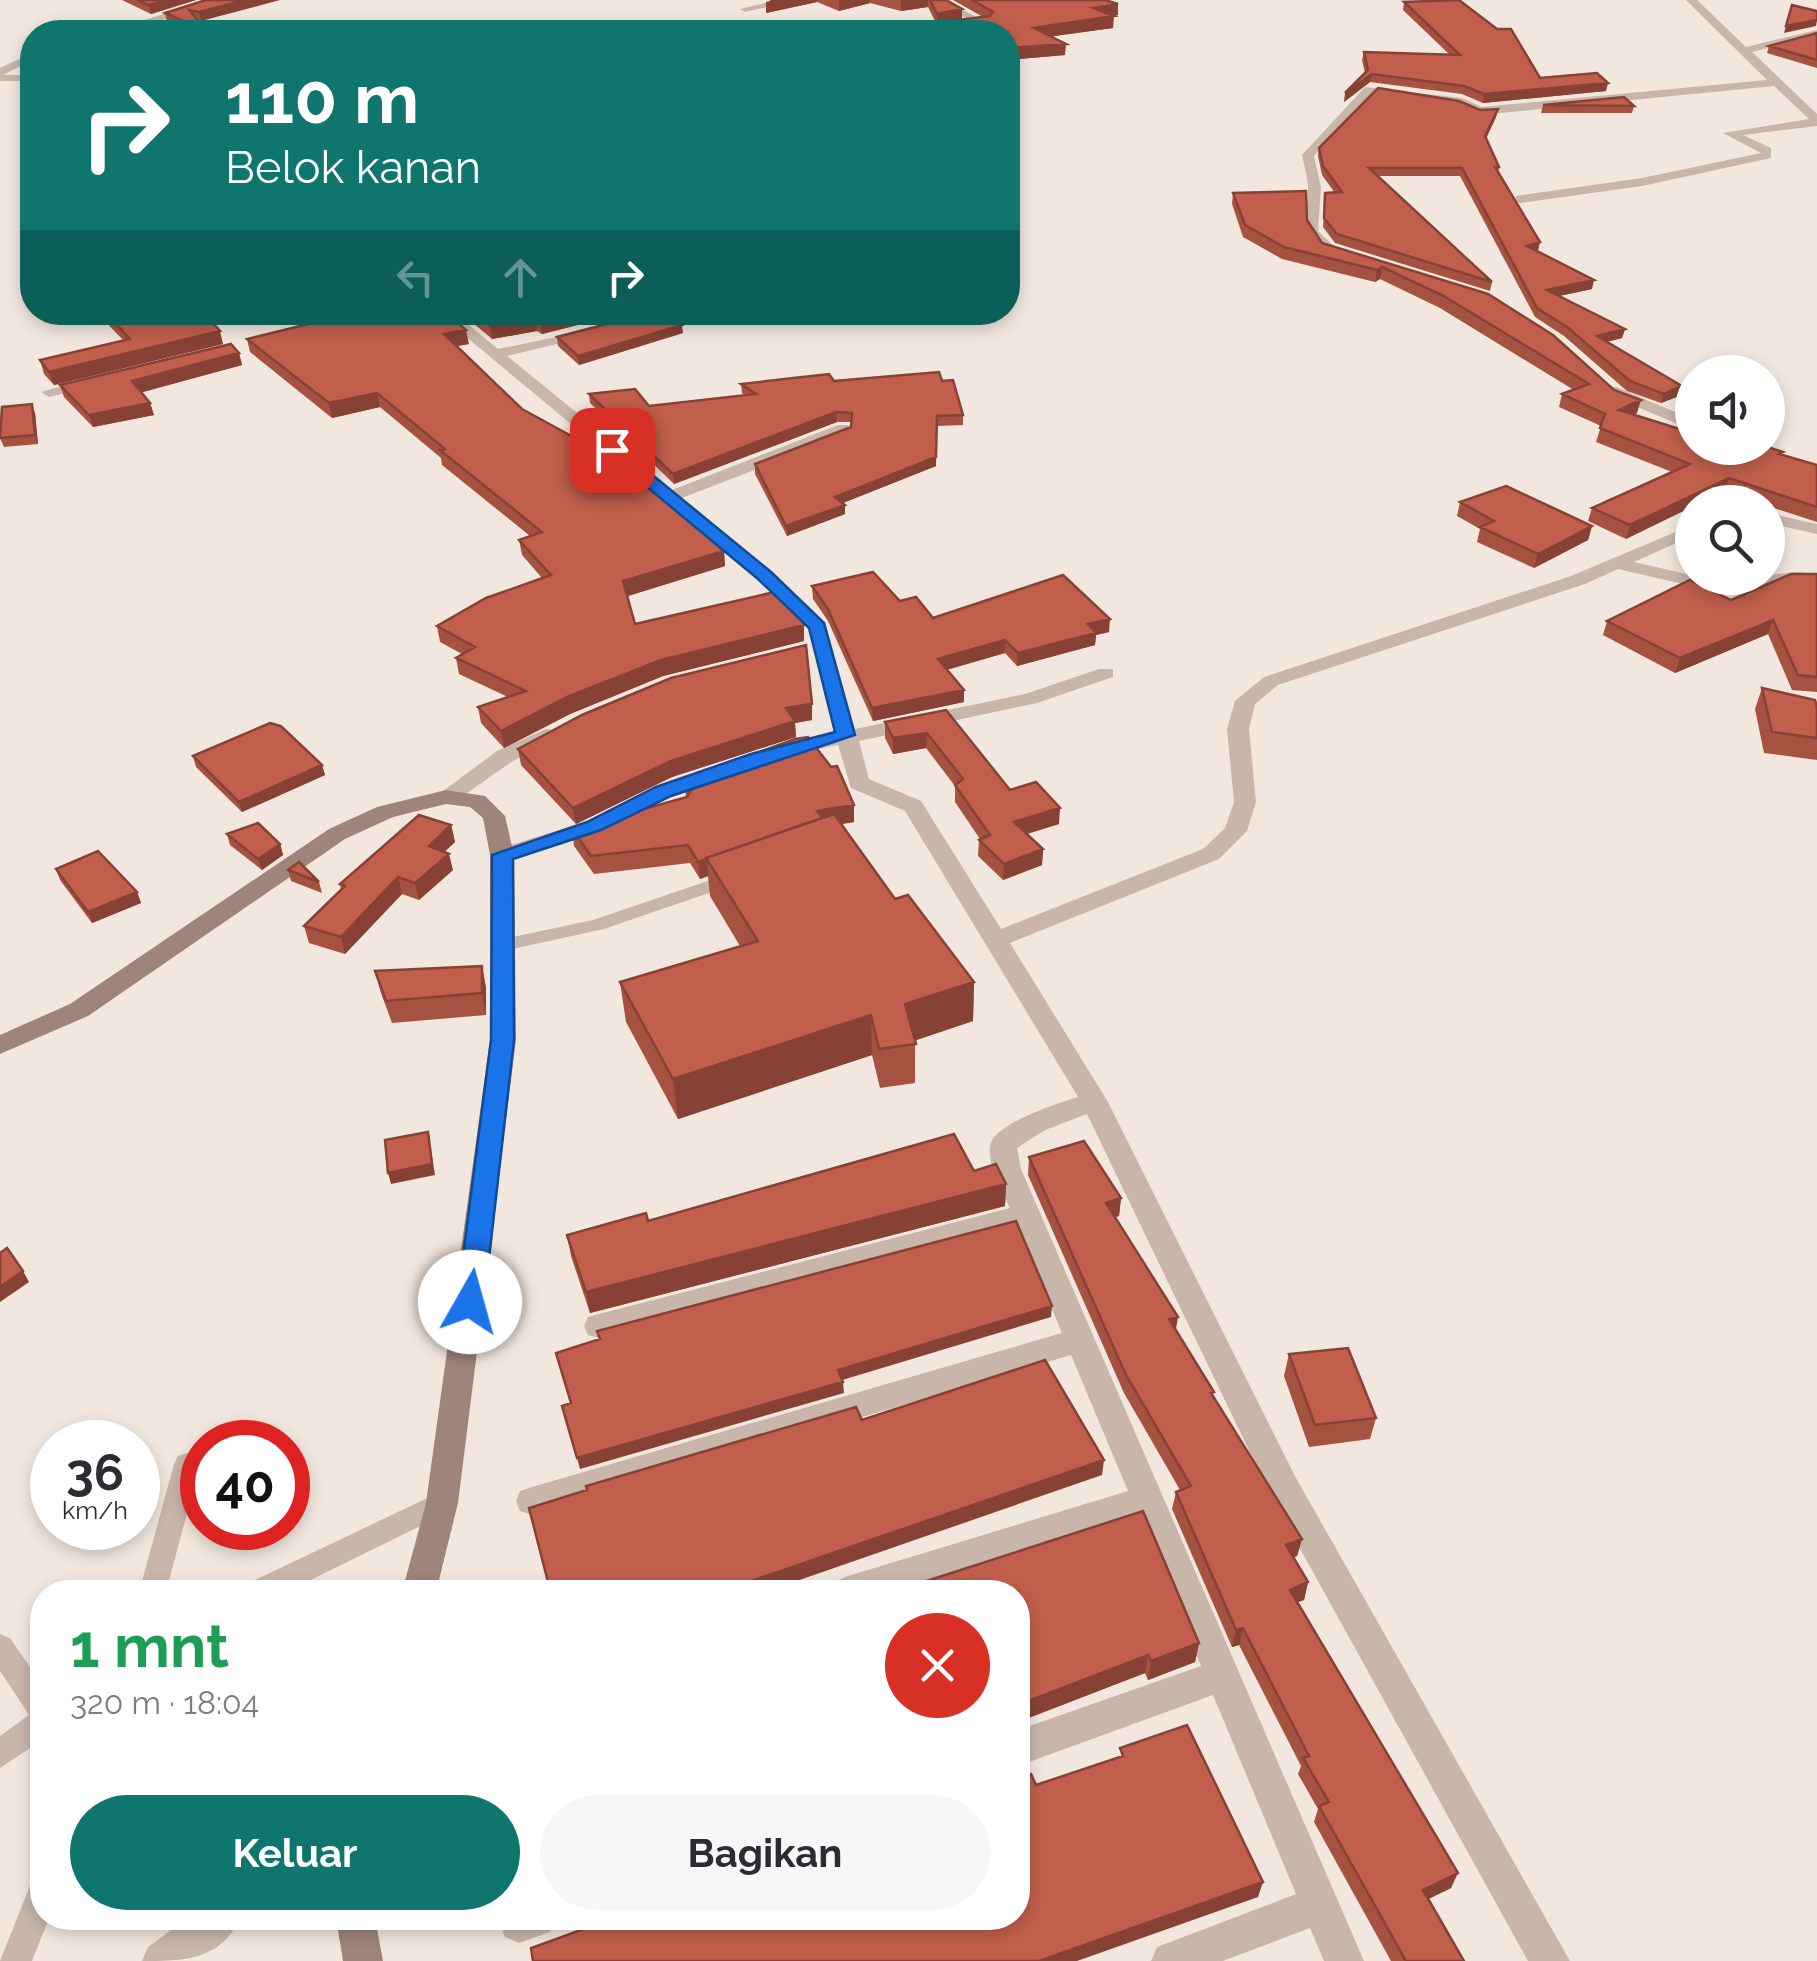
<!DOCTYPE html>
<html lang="id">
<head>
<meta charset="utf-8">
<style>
  :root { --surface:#fff; --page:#f7f7f7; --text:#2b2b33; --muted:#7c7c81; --accent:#0f766e }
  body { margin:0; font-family:Raleway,sans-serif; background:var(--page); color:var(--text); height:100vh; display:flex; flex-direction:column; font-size:38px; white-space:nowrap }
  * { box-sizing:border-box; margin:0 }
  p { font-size:32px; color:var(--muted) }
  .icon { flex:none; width:55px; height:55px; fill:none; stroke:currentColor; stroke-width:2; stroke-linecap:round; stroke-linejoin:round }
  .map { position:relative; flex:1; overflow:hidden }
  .drawer { position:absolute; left:30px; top:1580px; width:1000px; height:350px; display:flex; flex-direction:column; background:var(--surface); border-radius:40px; box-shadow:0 5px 15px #0003 }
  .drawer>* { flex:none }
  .top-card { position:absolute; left:20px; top:20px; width:1000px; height:305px; border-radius:40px; box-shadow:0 5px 15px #0003; background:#0f766e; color:#fff; overflow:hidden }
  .fabs { position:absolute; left:1675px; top:355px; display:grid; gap:20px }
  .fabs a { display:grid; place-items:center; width:110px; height:110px; border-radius:50%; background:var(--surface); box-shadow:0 5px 15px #0003; font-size:50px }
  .speed { position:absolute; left:30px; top:1420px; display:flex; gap:20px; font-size:50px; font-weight:700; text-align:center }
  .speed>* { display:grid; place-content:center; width:130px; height:130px; border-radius:50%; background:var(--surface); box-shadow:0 5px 15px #0003; line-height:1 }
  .speed small { font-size:25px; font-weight:400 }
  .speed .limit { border:15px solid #d22; background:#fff; color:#111 }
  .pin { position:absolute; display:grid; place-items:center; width:85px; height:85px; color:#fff; margin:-42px; border-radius:20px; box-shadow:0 5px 15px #0006 }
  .me { position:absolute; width:110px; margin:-55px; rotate:7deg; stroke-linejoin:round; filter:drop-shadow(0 0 8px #0008) }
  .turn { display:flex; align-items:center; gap:35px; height:210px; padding:0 40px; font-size:45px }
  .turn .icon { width:130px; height:130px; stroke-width:2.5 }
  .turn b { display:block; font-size:70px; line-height:85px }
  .lanes { display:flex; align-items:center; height:95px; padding:0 40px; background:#0003; justify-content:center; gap:50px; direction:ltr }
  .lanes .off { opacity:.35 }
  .round { display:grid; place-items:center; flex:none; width:105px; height:105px; border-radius:52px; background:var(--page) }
  .headline { display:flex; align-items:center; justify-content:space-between; height:170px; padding:0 40px }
  h1 { font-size:60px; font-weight:700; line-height:75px; color:#1e9e55 }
  .button { display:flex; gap:20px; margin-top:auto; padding:20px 40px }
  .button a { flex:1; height:115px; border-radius:60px; background:var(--accent); color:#fff; font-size:40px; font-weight:700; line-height:115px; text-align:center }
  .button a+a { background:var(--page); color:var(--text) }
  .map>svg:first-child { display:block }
</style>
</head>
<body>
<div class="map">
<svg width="1817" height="1961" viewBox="0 0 1817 1961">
  <rect width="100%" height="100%" fill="#f2e7de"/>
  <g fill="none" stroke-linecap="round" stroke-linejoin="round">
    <path fill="#c9b6aa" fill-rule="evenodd" d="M731 873 740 879 738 883 604 929 503 951 493 945 503 939 593 920Z
      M187 1453 196 1456 200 1464 166 1592H139L174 1464 178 1456Z
      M442 1491 451 1495 455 1503 451 1511 286 1592H246L249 1583Z
      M0 1634 10 1638 42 1685V1740L0 1768V1736L29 1715 0 1671Z
      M42 1878V1918H49L32 1961H0L31 1883Z"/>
    <path fill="#c9b6aa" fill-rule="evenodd" d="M778 0H800L745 12 740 9Z
      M932 0H945L989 24 924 32 973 22Z
      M1686 0H1697L1746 47 1817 30V36L1752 52 1817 114V126L1743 135 1771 148V158L1642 186 1521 203 1516 202V196L1642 178 1761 153 1723 133 1809 119 1774 86 1480 115 1459 105 1372 93 1314 156 1321 187 1318 231 1340 252 1328 255C1297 236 1308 219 1308 189 1308 177 1304 166 1302 155L1365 87 1462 98 1482 107 1767 80Z
      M196 4 200 9 121 32H106Z
      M32 53V60L3 75H32V81H0V68Z
      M436 312H453L498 349 595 329V335L507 356 672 490 838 425H850V433L682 498 772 571 825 623 855 729 1025 694 1099 669H1113V677L1037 703 859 741 869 779 921 801 1001 929 1203 849 1225 828 1234 802 1227 729 1235 701 1264 677 1571 576 1692 525V536L1634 562 1717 581 1796 572 1817 574V586L1796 583 1717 592 1618 569 1585 584 1278 685 1255 704 1249 729 1256 802 1247 831 1219 859 1010 943 1108 1102 1296 1478 1570 1961H1528L1272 1498 1087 1114 1045 1130 1017 1148 1021 1169 1364 1961H1324L1310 1928 1223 1961H1151L1157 1947 1296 1894 1213 1695 1018 1766V1730L1201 1666 1138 1517 897 1592H831L836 1581 848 1576 1128 1491 1071 1355 532 1515 520 1511 516 1501 520 1491 532 1487 1062 1333 1018 1228 599 1338 588 1335 584 1326 588 1317 599 1314 1010 1208C1002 1190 988 1168 990 1147 991 1124 1059 1103 1078 1097L905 811 851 788 838 745 779 757 768 751 771 746 835 733 809 629 758 579Z
      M93 377 101 382 99 385 49 397 41 392Z
      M1604 387H1616L1692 419V430L1604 393Z
      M1768 513 1817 524V534L1768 523Z
      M546 729 554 730V740L513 761 454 802 446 804 435 797 497 751Z
      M713 767 724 774 721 779 672 796 611 829 502 862 490 855 494 850 585 822 656 786Z
      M188 1918H240C221 1961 182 1961 142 1961L148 1947Z
      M502 1918H556L550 1932 519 1943 505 1937 499 1923Z"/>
    <path fill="#9d857b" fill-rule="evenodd" d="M446 790 485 796 505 816 514 855 516 1040 458 1503 436 1592H402L426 1503 490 1040V855L483 818 470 807 446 804 393 817 345 839 88 1016 0 1054V1035L70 1004 329 829 377 807Z
      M336 1918H375L383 1961H343Z"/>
  </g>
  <path fill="#a65241" d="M122 0H196L151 14Z
    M206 0 201 21H198L208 32H189L167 22 165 13Z
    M770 0H946L962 20 983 17 953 0H1105L1118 15 1112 16 1113 28 1052 36 1065 55 1008 60V32H942V25H937L928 7 901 11 870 3 839 11 817 2 766 13Z
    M1404 2 1540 78 1606 91 1483 103 1462 94 1370 82 1344 102 1365 73 1362 60 1364 52 1450 55 1403 10Z
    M1817 33V68L1767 53 1769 46Z
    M1543 105 1634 106 1632 113H1541Z
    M1496 117 1486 139 1499 167 1498 173 1538 251H1537L1592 289 1559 296 1625 329 1622 338 1607 342 1679 396 1661 403 1627 391 1564 336 1535 317 1460 176H1378L1492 282 1490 291 1335 243 1323 227 1325 193H1335L1322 175 1318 156 1319 148Z
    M1233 193 1307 220 1322 243 1488 294 1637 413 1634 415 1692 448 1782 455 1817 465V522L1768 506V502H1757L1724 492 1702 502H1692L1626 539 1588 521 1592 508 1672 472 1596 442 1601 426 1559 407 1562 394 1574 390 1440 308 1380 279 1375 282 1282 259 1243 237 1232 204Z
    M100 312H203L223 344 54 385 44 374 40 360 124 341 101 317Z
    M309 312H355L321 321Z
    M460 312H629L542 334 537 331 492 339Z
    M683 333 579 365 558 346 557 337Z
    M247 339 469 344 456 346 522 409 724 551 725 566 627 596 635 624 804 641 663 676 570 714 504 748 481 723 478 707 508 697 459 674 456 658 462 654 440 642 437 626 542 578 522 555 519 540 530 536 442 465 441 458 380 407 332 418 250 352Z
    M239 353 242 365 141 392 150 403 154 415 93 427 64 397 60 385Z
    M834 381H942L963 415V425L937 426 936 466 843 503 845 505V514L787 536 755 474V464L851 427 852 422H837L674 484 590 403 589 394 649 406 745 395 742 393 741 384Z
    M35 413 38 444 4 447 0 438Z
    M1460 502 1592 526 1588 540 1534 568 1477 542 1480 529 1457 516Z
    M1817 574V692L1792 690 1768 634 1675 673 1603 635 1607 621 1731 600Z
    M812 586 900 601 933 618 1109 632 1096 635 1095 645 1017 666 1005 653 947 670 964 702 873 721 828 621 813 599Z
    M1762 688 1817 707V760L1764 753 1755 709Z
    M812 704V720L795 723 796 737 672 777 576 824 521 765 518 749Z
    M946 710 1010 790 1059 824 1027 834 1043 849 1042 865 1003 880 978 856 979 840 980 839 955 802V786L926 748 893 754 885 738V722Z
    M193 756 322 765 325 775 242 812 196 767Z
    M684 780 854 805V822L841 824 895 899 974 982 973 1021 915 1040V1083L880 1088 872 1055 678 1119 626 1022 620 982 740 946 710 896 708 876 700 879 690 863 594 874 574 846 572 829 686 797Z
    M451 825 455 842 444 852 453 870 419 900 402 894 345 954 309 943 304 926 341 890 340 884Z
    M227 834 280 844 283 855 262 870 230 845Z
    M56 869 137 892 141 903 92 923 60 880Z
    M288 870 319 882 322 893 291 881Z
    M482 966 486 988V1015L392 1023 381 993 375 971Z
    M1029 1157 1121 1198 1119 1216 1115 1217 1213 1397 1302 1539 1297 1556 1293 1557 1308 1582 1304 1600 1297 1602 1451 1888 1428 1899 1464 1961H1391L1314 1822 1318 1809 1298 1774 1301 1766 1239 1645 1232 1647 1172 1509 1176 1492 1180 1490 1124 1393 1028 1175Z
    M974 1171 1006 1184 1005 1206 590 1313 571 1256 567 1235 648 1221Z
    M1289 1354 1376 1418 1370 1439 1309 1447 1284 1376Z
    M1143 1511 1199 1643 1195 1662 1148 1680 1145 1673 1018 1722V1592H905V1588Z"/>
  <path fill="#874235" d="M166 0H196L151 14 149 5Z
    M245 0H280L201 21 199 12Z
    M774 0H817V2L766 13V2Z
    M839 0H870V3L839 11Z
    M901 0H928V7L901 11Z
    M1118 4V15L1092 19 1093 8Z
    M962 9V20L937 25V14Z
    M1114 16 1113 28 1034 39V28Z
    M1817 20 1816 26 1784 33 1786 26Z
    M1066 44 1065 55 1008 60V48Z
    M1372 74 1370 82 1344 102 1345 93Z
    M1608 83 1606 91 1483 103 1484 94Z
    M1498 109 1496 117 1483 144 1485 136Z
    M1540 242 1538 251 1525 255 1527 246Z
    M1382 267 1380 279 1375 282 1377 270Z
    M1594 280 1592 289 1545 299 1547 290Z
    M319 312H355L321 321Z
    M573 312H629L542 334 540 321Z
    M535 317 537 331 492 339 490 326Z
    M682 325 683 333 579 365 578 356Z
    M1625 329 1622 338 1594 345 1597 336Z
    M466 330 469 344 446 348 444 334Z
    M220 331 223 344 54 385 49 372Z
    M239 353 242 365 136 394 132 381Z
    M1682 386 1679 396 1661 403 1664 394Z
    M377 393 380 407 332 418 329 403Z
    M1641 400 1637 413 1615 423 1619 410Z
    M150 403 154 415 93 427 89 415Z
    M32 404 35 413 38 444 35 435Z
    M836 412 837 422 674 484 673 474Z
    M936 457V466L835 506V497Z
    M1729 478 1724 492 1702 502H1692V507L1626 539 1630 525Z
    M845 505V514L787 536 786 526Z
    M1592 526 1588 540 1534 568 1538 554Z
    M724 551 725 566 625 597 623 581Z
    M1110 619 1109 632 1096 635 1095 645 1017 666 1018 653 1088 624Z
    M1773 620 1768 634 1675 673 1680 658Z
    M804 625V641L663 676 570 714 504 748 501 731 567 697 661 660Z
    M1005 640V653L938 672V659Z
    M964 690V702L873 721 872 708Z
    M812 704V720L795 723 796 737 672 777 576 824 573 808 786 708Z
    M927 733 926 748 893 754V738Z
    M322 765 325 775 242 812 239 802Z
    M854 805V822L824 827 817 811Z
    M1060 808 1059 824 1013 838 1014 822Z
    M451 825 455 842 433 863 429 846Z
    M280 844 283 855 262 870 258 859Z
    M1043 849 1042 865 1003 880 1004 864Z
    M449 854 453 870 419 900 415 883Z
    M707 859 708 876 700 879 698 862Z
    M398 877 402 894 345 954 341 937Z
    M137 892 141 903 92 923 88 912Z
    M482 966 486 988V1015L482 993Z
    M974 982 973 1021 905 1044V1004Z
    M871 1015 872 1055 678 1119 673 1079Z
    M428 1132 435 1175 391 1184 388 1173Z
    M1006 1184 1005 1206 590 1313 586 1292Z
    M1121 1198 1119 1216 1104 1221 1106 1203Z
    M23 1271 29 1282 0 1302V1287Z
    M1052 1306 1051 1317 839 1381 838 1370Z
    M1178 1317 1175 1335 1169 1319Z
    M843 1382 844 1393 580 1469 577 1458Z
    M1104 1460 1102 1475 765 1592H719Z
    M1302 1539 1297 1556 1281 1562 1286 1545Z
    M1308 1582 1304 1600 1285 1607 1290 1590Z
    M1243 1628 1239 1645 1232 1647 1236 1630Z
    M1199 1643 1195 1662 1148 1680 1151 1661Z
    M1148 1655 1145 1673 1018 1722V1705Z
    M1458 1873 1451 1888 1416 1905 1423 1890Z
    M1263 1882 1258 1897 1077 1961H1039Z"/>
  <path fill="#c15f4c" stroke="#874235" stroke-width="2.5" d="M138 0H166L149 5Z
    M206 0H245L199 12 189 10 208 32 165 13Z
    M930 0H946L962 9 937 14Z
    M972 0H1105L1118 4 1093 8 1114 16 1034 28 1066 44 1008 48V32H947L942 22 990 16 993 12Z
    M1459 0 1497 29H1511L1540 78 1597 73 1608 83 1484 94 1464 86 1372 74 1345 93 1368 70 1364 52 1460 55 1404 2Z
    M1792 5 1817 11V20L1786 26Z
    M1817 33V60L1769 46Z
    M1378 88 1459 101 1480 110 1498 109 1485 136 1499 167H1495L1540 242 1527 246 1594 280 1547 290 1625 329 1597 336 1682 386 1664 394 1630 381 1567 327 1537 308 1462 168H1369L1492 282 1337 234 1324 218 1325 193 1342 192 1323 166 1319 148Z
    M1624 97 1634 106 1543 105Z
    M1306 191 1307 220 1322 243 1488 294 1553 335 1614 390 1641 400 1619 410 1692 433V448L1768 447 1783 452 1779 454 1817 465V507L1729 478 1630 525 1592 508 1690 464 1600 428 1605 414 1562 394 1589 384 1442 295 1382 267 1377 270 1284 247 1245 225 1233 193Z
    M105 312H203L220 331 49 372 40 360 130 339Z
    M357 312H446L466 330 444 334 522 409 628 467 724 551 623 581 635 624 779 591 802 613 804 625 661 660 567 697 501 731 478 707 526 691 456 658 475 647 437 626 486 598 551 575 519 540 542 532 440 450 445 449 377 393 329 403 247 339Z
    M474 312H573L540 321 535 317 490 326Z
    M653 312H663L682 325 578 356 557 337Z
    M231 344 239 353 132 381 150 403 89 415 60 385Z
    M939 372 942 381 953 380 963 415 937 416 936 457 835 497 845 505 786 526 755 464 851 427 852 413 836 412 673 474 589 394 635 389 649 406 756 394 741 384 829 374 834 381Z
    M32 404 35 435 0 438 2 407Z
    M1506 486 1592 526 1538 554 1480 527 1494 521 1460 502Z
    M873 572 900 601 916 597 933 618 1063 575 1110 619 1088 624 1096 633 1018 653 1005 640 938 659 964 690 872 708 828 609 812 586Z
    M1791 574H1817V677L1798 675 1773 620 1680 658 1607 621 1690 580 1731 600Z
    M806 645 812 704 786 708 795 721 671 761 573 808 518 749 582 715 671 678Z
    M1762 688 1815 700 1817 707V738L1772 732Z
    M946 710 1010 790 1036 782 1060 808 1014 822 1043 849 1004 864 979 840 990 835 955 785 963 779 927 733 893 738 885 722Z
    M270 723 281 726 322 765 239 802 193 756Z
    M808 737 831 767 837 766 854 805 817 811 822 818 706 858 707 859 698 862 688 845 591 856 572 829 687 797 693 787 684 780 795 739Z
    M834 814 895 899 908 895 974 982 905 1004 916 1044 879 1049 871 1015 673 1079 620 982 758 941 706 858Z
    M419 815 451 825 429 846 449 854 415 883 398 877 341 937 304 926 345 886 340 884Z
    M258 823 280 844 258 859 227 834Z
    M98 851 137 892 88 912 56 869Z
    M299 862 319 882 288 870Z
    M482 966V993L386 1001 375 971Z
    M428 1132 432 1164 388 1173 385 1140Z
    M954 1134 974 1171 996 1164 1006 1184 586 1292 567 1235 646 1213 648 1221Z
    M1084 1141 1121 1198 1106 1203 1178 1317 1169 1319 1214 1392 1211 1393 1302 1539 1286 1545 1308 1582 1290 1590 1458 1873 1423 1890 1464 1961H1406L1319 1806 1329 1802 1303 1758 1309 1756 1243 1628 1236 1630 1176 1492 1191 1486 1126 1375 1029 1157Z
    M1016 1221 1052 1306 838 1370 843 1382 577 1458 562 1406 571 1403 556 1353 600 1339 597 1331Z
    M7 1248 23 1271 0 1287V1253Z
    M1348 1348 1376 1418 1315 1425 1289 1354Z
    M1045 1360 1104 1460 719 1592H533L531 1588 548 1582 529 1508 587 1490 586 1486 856 1407 862 1420Z
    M1143 1511 1199 1643 1151 1661 1148 1655 1018 1705V1592H908L905 1588Z
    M1187 1725 1263 1882 1039 1961H533L531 1948 614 1918H1018V1778L1031 1774 1036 1785 1123 1756 1120 1748Z"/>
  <path fill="#1a73e8" stroke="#114b97" stroke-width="2.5" d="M606 446H617L771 572 824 623 855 735 671 796 601 830 513 859 514 1040 484 1302 480 1310H461L457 1302 491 1040 492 855 587 822 656 787 751 754 835 732 809 628 758 579 606 453Z"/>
</svg>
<div class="fabs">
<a><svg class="icon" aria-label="sound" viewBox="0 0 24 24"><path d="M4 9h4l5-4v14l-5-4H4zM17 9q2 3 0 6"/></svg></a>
<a><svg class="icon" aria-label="search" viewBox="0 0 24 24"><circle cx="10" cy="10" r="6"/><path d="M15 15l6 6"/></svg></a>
</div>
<div class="speed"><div>36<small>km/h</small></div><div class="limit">40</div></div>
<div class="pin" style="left:612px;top:450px;background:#d93025"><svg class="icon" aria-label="arrive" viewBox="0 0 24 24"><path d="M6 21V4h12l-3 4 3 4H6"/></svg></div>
<svg class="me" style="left:470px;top:1302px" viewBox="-20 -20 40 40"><circle r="19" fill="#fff"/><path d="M0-13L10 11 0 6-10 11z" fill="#1a73e8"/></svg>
<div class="top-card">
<div class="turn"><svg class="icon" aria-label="right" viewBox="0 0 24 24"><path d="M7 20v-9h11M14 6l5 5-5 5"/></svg><div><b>110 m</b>Belok kanan</div></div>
<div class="lanes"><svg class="icon off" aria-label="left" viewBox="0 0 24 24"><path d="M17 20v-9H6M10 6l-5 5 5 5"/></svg><svg class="icon off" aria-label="ahead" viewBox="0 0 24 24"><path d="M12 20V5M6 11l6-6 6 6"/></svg><svg class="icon" aria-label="right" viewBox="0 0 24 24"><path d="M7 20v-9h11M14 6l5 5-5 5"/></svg></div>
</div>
<section class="drawer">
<div class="headline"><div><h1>1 mnt</h1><p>320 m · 18:04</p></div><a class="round" style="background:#d93025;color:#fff"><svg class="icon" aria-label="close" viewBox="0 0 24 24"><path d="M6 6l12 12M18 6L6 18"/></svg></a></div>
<div class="button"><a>Keluar</a><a>Bagikan</a></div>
</section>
</div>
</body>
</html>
